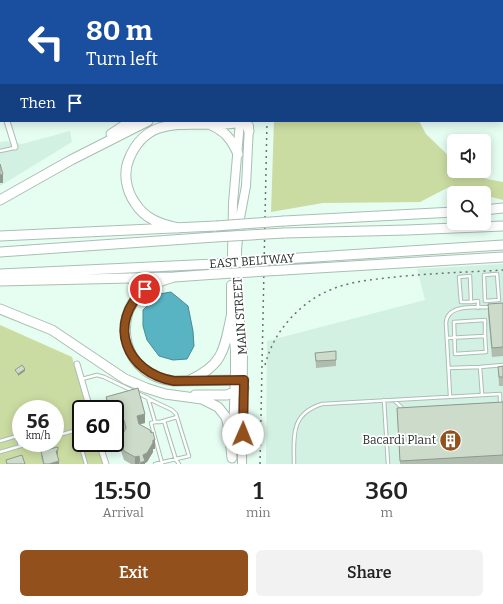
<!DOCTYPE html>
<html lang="en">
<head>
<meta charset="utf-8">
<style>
  :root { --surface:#fff; --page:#f2f2f2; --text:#222; --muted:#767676; --accent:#92501d }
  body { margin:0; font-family:Bitter,serif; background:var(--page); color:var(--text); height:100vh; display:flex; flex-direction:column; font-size:15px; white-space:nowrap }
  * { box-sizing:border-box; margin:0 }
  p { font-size:13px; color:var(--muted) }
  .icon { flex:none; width:22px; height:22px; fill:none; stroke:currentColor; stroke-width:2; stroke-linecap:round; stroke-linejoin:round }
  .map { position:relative; height:464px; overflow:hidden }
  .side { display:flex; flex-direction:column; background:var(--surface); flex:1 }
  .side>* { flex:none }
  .hud { position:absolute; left:0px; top:0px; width:503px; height:122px; box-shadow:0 2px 10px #0003; background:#1a4fa0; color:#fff; overflow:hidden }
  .controls { position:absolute; left:447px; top:134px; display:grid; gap:8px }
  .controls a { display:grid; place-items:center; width:44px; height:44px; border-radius:6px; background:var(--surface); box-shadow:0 2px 10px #0003; font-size:20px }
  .speed { position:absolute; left:12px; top:400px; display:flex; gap:8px; font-size:20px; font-weight:700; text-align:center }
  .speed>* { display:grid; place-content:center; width:52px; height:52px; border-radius:50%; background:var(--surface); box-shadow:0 2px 10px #0003; line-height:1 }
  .speed small { font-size:10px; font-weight:400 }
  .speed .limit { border:2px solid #111; border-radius:6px; background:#fff; color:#111 }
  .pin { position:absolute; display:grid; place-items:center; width:34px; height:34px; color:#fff; margin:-17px; border:2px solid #fff; border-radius:50%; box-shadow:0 1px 4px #0007 }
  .me { position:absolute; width:44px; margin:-22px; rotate:1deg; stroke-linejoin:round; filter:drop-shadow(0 0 3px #0008) }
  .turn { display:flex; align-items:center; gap:14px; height:84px; padding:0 20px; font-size:18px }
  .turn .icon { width:52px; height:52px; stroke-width:2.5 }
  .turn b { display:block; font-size:28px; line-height:34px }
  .then { display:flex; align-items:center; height:38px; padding:0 20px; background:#0003; gap:8px; font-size:15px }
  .eta { display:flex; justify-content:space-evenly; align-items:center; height:68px; text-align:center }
  .eta b { font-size:24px; font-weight:600; line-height:28px }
  .action { display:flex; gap:8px; margin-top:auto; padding:8px 20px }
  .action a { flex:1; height:46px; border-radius:6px; background:var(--accent); color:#fff; font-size:16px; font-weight:600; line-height:46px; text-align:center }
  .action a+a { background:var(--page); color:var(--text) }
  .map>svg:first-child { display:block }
</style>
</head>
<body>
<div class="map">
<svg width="503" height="464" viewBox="0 0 503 464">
  <rect width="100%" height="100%" fill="#e6fdf2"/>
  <path fill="#d2f1e3" d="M66 0H175L172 1Z
    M70 131 72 142 0 186V142L5 141 22 144Z
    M503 264V464H266L267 341 425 300 417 269Z"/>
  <path fill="#cbdca2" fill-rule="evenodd" d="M274 121H419L426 134 454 161V171H472L487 179 503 182V200L484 195V193H476L451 186 420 202 323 203 271 212Z
    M0 325 72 357 88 409H81V443H97L104 464H0ZM21 409H55V443H21Z"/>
  <path fill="#58b3c2" stroke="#498b94" d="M171 292 188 306 193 331 194 346 187 359 173 360 159 356 147 340 143 326V310L159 294Z"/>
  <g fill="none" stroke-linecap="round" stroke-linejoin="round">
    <defs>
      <path id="service" d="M0 151 14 148
        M497 274 499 300 485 301 484 275Z
        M470 276 471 302H461L459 277Z
        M471 302 478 301V308
        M447 338 485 336 486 352 455 354 454 322 485 320V336
        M449 368 480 367
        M82 379 97 375 104 377 133 391
        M137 393 148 398 155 422 151 423 162 463
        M482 394 480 367 503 365
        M450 396 446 323C447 303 477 308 492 307
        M149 399 172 410 176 414 189 456 155 464
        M384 400 388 464
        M394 400 404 410
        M164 421 176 460 179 464
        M155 422H160L177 417
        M76 430 86 464
        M115 434 122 432
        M55 436 81 429
        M0 441 17 436 20 446
        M0 452 31 443
        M294 464C294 436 290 414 322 404L500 394V404H499"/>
      <path id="minor" d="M104 0 105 1
        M156 1 160 0
        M0 58H1
        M0 95 1 98
        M7 121 15 147
        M77 364 90 409
        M99 443 106 464"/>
      <path id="primary" d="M242 1V0
        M251 1V0
        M232 256 233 203 240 121
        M231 285V317L235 350V374L233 438
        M242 464 243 348 237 296V250L240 218 246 186 249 126"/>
      <path id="motorway" d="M232 1 233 0
        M245 121 249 131
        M211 125C225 131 232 140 238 154
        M111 134 131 121
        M0 200 71 160 148 121
        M484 210 503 208
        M284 221 454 212
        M178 228C160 224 145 219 135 203 126 190 123 173 129 159 147 115 184 126 222 124 229 124 237 124 243 121
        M284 233 407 230 503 226
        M0 236 216 226
        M0 252 215 237
        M284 259 503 245
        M284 270 503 257
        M0 274 215 264
        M174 277C161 281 148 285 139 295 118 317 122 353 146 371 154 377 164 380 174 381L244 380
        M0 281 174 277 217 274
        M0 309 52 330 125 379 146 388 165 394 202 399 218 407 226 417 229 429 232 458
        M190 380C223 365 224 350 231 317
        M195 395H227L244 388"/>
    </defs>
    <use href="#service" stroke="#a9bfb4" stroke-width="4.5"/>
    <use href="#minor" stroke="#a9bfb4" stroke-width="7"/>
    <use href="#primary" stroke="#a9bfb4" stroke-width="10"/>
    <use href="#motorway" stroke="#a9bfb4" stroke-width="11"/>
    <use href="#service" stroke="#fff" stroke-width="2.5"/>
    <use href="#minor" stroke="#fff" stroke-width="5"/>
    <use href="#primary" stroke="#fff" stroke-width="8"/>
    <use href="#motorway" stroke="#fff" stroke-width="9"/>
    <path stroke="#687670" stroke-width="1.5" stroke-dasharray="2 4" stroke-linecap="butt" d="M269 1V0
      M265 365C270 347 277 334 289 320 323 282 358 281 405 276 438 273 470 272 503 270
      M260 464 267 121"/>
    <defs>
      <path id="motorway-bridge" d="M216 226 284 221
        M215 237 284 233
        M215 264 284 259
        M217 274 284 270"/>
    </defs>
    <use href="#motorway-bridge" stroke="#a9bfb4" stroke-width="11" stroke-linecap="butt"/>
    <use href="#motorway-bridge" stroke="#fff" stroke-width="9"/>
  </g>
  <path fill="#afbcae" d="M503 303V356L492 357 488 313V304Z
    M315 353 336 360V366L316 368Z
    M503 366V386H499L498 367Z
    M106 397 145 423 140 424 155 449H153V452L147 462 145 463V464H131L124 460 120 448V439L125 431 124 429 115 431V409H107L106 406Z
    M503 402V464H400L397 408Z
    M41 451 58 457 59 464H43L41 458Z"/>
  <path fill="#8f998d" d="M3 174V183H0V175Z
    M25 369V371L18 376V374Z
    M145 414V423L137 425V416Z
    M124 420V429L115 431V422Z
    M153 440H155V449H153V452L147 462 145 463V464H140L143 455Z
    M58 450V457L56 458V451Z
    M139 456V464H135V457Z
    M59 461V464H49Z"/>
  <path fill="#ccdbca" stroke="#8f998d" d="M0 164 3 174 0 175Z
    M503 303V347L492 348 488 304Z
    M336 351V360L316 361 315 353Z
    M22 365 25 369 18 374 15 370Z
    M503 366V377H499L498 367Z
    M138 388 145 414 137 416 139 424 150 430 151 433 153 432 155 440H153V443L147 453 143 455 145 461 140 463 139 456 135 457 124 451 120 439 126 428 124 420 115 422V409H110L106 397Z
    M503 402V455L400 461 397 408Z
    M58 447V450L56 451 59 461 49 464H44L41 451Z
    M22 455 25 464H7L6 460Z"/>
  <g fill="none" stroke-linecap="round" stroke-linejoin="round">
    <defs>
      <path id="route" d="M145 289C106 323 126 373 174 381L244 380 243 434"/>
    </defs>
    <use href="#route" stroke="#5f3413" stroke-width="10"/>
    <use href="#route" stroke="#92501d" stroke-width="7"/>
  </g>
  <defs>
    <symbol id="building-disc" viewBox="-11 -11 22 22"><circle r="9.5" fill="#92501d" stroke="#fff"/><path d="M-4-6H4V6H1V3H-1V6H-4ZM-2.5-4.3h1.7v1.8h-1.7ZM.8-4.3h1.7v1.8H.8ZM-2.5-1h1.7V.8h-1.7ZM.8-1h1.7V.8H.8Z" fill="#fff"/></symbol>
  </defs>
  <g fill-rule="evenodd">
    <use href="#building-disc" x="438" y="428" width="25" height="25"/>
  </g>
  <g text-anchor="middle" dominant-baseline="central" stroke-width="3.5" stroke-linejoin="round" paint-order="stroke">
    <g font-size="12" fill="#252e2a" stroke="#fff">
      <text transform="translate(252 261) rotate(-4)">EAST BELTWAY</text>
      <text transform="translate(240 316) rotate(-94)">MAIN STREET</text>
    </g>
    <g font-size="12" fill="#252e2a" stroke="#fff" text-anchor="end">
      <text x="436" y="440">Bacardi Plant</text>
    </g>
  </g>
</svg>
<div class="controls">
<a><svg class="icon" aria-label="sound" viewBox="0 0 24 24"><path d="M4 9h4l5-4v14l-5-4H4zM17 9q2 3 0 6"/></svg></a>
<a><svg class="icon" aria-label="search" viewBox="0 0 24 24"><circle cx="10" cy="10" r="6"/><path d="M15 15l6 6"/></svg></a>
</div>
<div class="speed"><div>56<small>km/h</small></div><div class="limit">60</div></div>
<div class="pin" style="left:145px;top:289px;background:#d93025"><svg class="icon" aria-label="arrive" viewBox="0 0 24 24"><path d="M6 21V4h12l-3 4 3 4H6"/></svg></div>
<svg class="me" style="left:243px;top:434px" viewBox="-20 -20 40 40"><circle r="19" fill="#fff"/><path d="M0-13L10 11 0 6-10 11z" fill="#92501d"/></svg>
<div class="hud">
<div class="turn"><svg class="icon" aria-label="left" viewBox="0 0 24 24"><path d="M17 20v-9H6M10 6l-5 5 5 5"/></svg><div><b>80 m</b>Turn left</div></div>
<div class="then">Then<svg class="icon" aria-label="arrive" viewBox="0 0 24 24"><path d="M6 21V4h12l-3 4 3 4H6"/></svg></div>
</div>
</div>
<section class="side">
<div class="eta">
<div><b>15:50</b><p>Arrival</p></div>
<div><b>1</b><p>min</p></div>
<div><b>360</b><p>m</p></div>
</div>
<div class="action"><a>Exit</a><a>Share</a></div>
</section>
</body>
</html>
